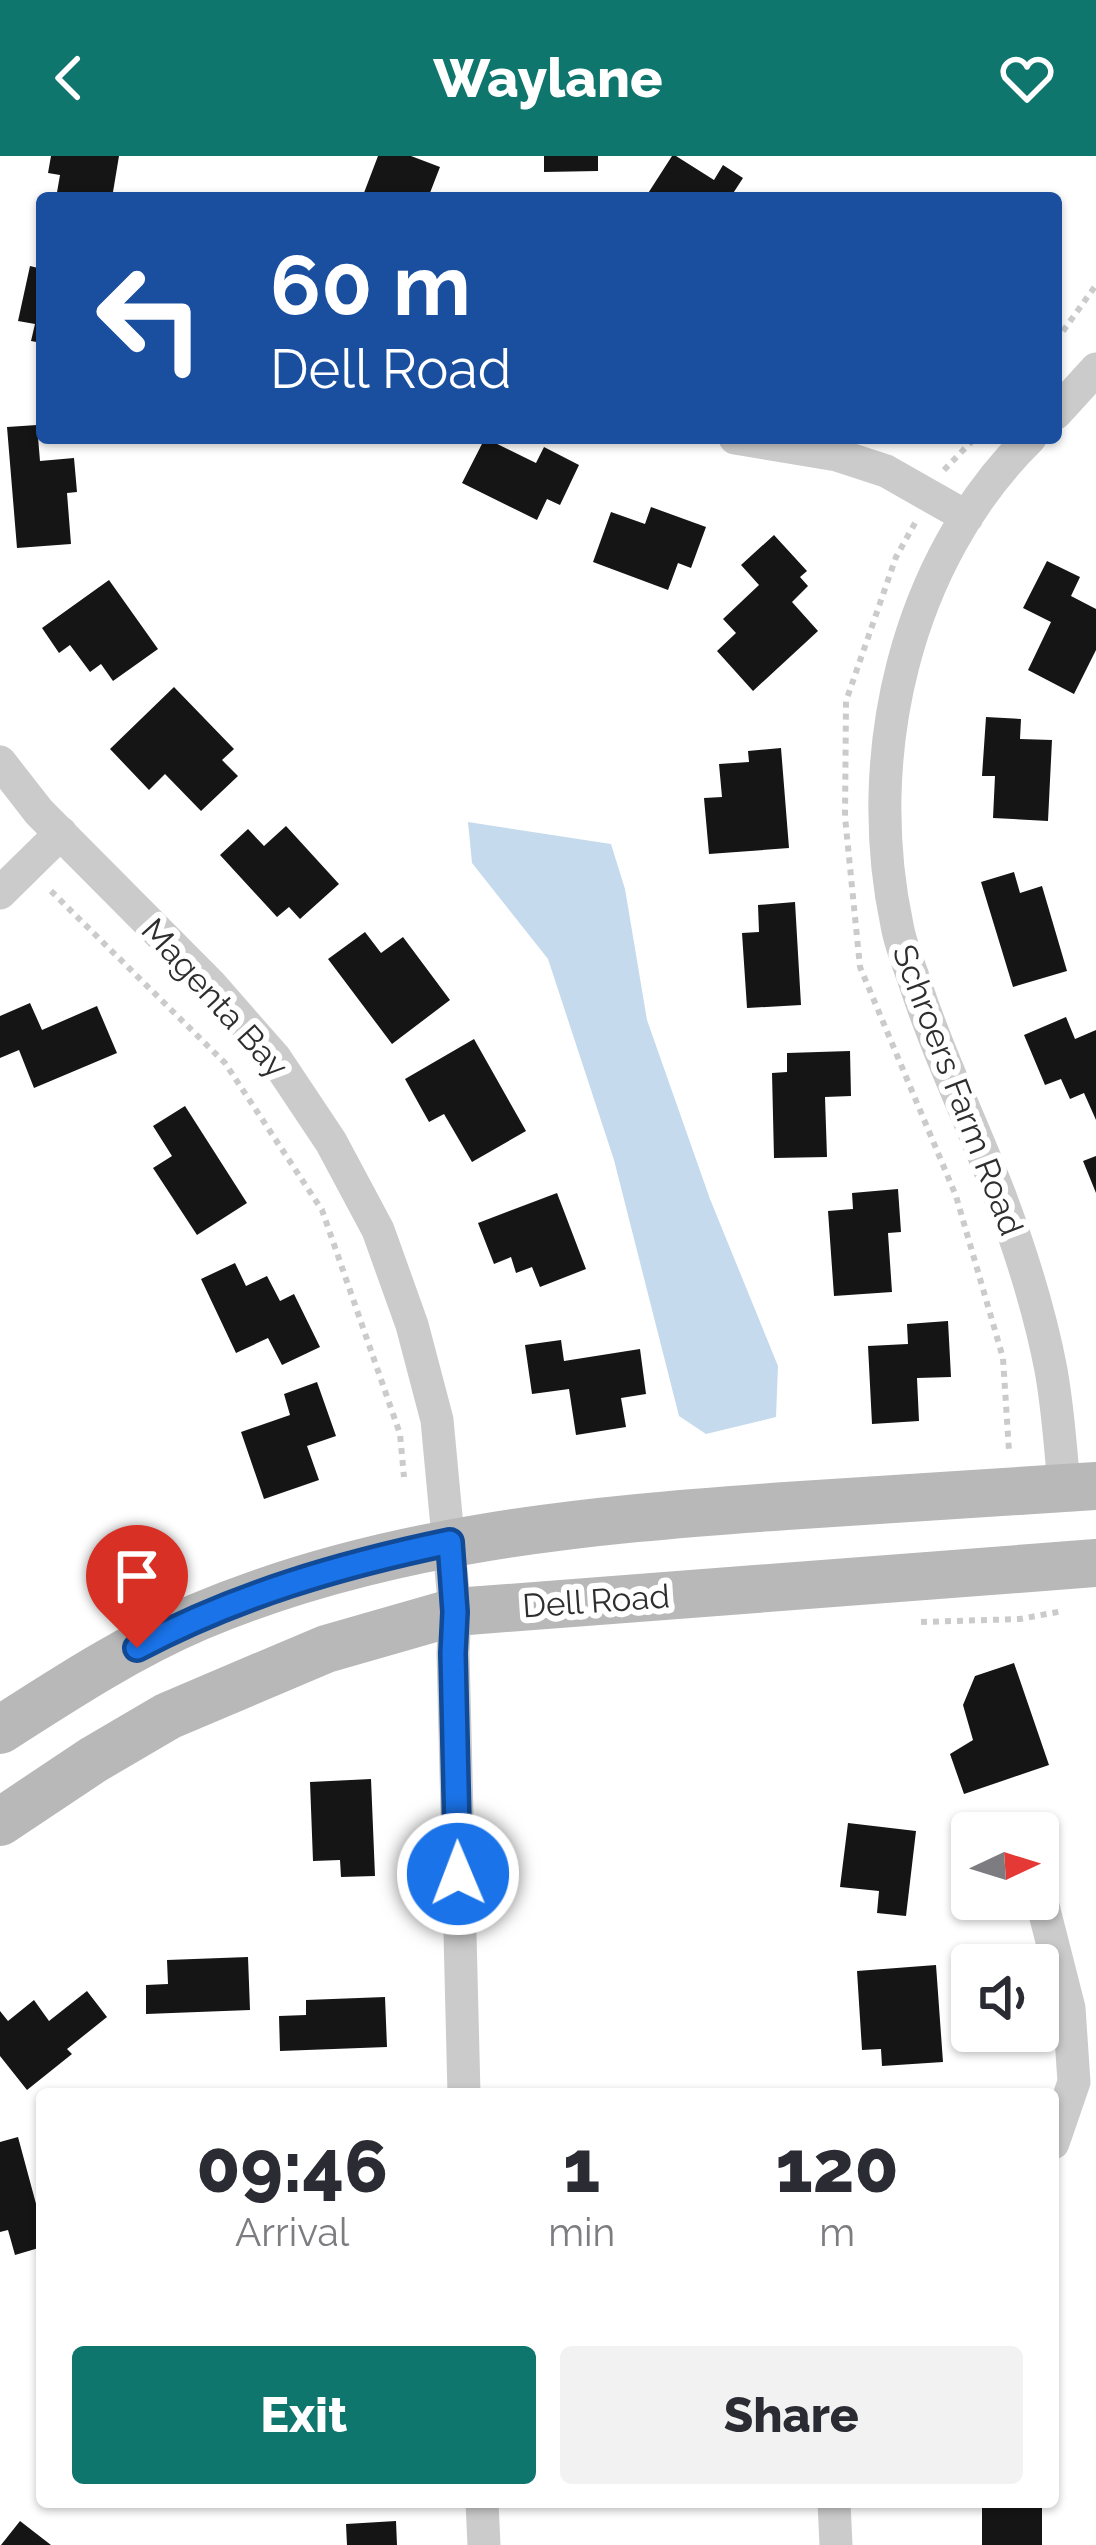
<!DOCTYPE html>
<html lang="en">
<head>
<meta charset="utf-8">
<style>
  :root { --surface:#fff; --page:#f2f2f3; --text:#2b2b33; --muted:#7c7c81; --accent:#0f766e }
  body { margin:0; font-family:Raleway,sans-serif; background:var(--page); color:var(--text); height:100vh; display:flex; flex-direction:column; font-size:45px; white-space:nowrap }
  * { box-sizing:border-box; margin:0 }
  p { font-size:39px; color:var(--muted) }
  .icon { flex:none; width:66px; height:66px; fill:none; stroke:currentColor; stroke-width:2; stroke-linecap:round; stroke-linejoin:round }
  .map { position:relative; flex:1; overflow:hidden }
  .sheet { position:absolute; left:36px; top:1932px; width:1023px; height:420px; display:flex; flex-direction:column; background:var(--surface); border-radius:12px; box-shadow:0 3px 9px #0004 }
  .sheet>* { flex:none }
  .banner { position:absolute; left:36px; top:36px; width:1026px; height:252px; border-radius:12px; box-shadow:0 3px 9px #0004; background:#1a4fa0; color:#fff; overflow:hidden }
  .needle { width:78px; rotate:86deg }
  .controls { position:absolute; left:951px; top:1656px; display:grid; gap:24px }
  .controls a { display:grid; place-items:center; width:108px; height:108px; border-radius:12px; background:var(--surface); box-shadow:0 3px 9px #0004; font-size:60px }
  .pin { position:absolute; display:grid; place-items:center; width:102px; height:102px; color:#fff; margin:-123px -51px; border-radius:50% 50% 50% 0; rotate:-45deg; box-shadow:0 0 12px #0007 }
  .pin .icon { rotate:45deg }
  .me { position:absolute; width:132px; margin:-66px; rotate:359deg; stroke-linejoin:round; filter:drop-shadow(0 0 9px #0008) }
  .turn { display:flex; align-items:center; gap:42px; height:252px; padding:0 36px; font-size:54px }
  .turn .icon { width:156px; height:156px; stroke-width:2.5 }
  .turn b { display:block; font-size:84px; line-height:102px }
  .eta { display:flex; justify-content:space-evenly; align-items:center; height:204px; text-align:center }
  .eta b { font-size:72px; font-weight:800; line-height:84px }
  .primary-button { display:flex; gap:24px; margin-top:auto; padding:24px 36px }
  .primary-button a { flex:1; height:138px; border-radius:12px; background:var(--accent); color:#fff; font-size:48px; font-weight:800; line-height:138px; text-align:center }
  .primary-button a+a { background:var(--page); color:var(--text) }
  header { display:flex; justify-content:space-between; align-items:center; height:156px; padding:0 36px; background:var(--accent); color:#fff; font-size:54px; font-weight:800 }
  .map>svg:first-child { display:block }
</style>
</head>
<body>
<header><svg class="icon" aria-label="back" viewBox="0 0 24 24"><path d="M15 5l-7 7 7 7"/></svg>Waylane<svg class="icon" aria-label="heart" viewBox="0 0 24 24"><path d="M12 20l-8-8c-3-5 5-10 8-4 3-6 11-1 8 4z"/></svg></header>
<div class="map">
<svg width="1096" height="2389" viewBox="0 0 1096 2389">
  <rect width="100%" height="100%" fill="#fff"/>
  <path fill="#c6daed" d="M468 666 611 688 625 733 647 864 710 1043 778 1210 776 1261 706 1278 679 1260 614 1004 548 803 472 707Z"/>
  <path fill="#151515" d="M51 0H119L112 42H56L60 19 48 17Z
    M378 0H411L440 11 428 42H362Z
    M544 0H598V15L544 16Z
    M672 0H676L714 24 723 9 743 22 730 42H645Z
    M30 110 42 113V187L31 185 35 168 18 165Z
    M37 269 40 305 74 302 77 336 67 337 71 388 17 392 7 271Z
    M485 282 536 307 544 291 579 309 560 349 547 343 537 364 462 327Z
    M651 351 706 371 691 412 678 407 668 434 593 406 611 356 645 368Z
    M774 379 807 415 800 421 808 430 792 446 818 475 753 535 717 495 736 477 723 463 759 429 741 409Z
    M1047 405 1080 421 1071 440 1096 453V494L1074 538 1028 514 1051 466 1023 452Z
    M109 424 158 493 113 525 101 508 90 516 70 489 59 497 42 472Z
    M174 531 234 593 222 604 238 620 201 655 165 618 149 634 110 593Z
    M986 561 1021 563 1020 583 1052 584 1048 665 993 662 995 620H982Z
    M781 592 789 692 709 698 704 642 722 641 719 608 749 606 748 595Z
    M286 670 339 728 300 763 289 751 277 761 220 699 248 673 264 690Z
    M1014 716 1020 737 1042 730 1067 815 1013 831 981 726Z
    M795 746 801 849 747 852 742 777 759 776 758 749Z
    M365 776 381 797 403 781 450 844 392 888 328 803Z
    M30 847 42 874 97 850 117 897 34 932 19 894 0 902V860Z
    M1066 861 1075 883 1096 874V964L1084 937 1070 943 1061 923 1045 929 1024 879Z
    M474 883 526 975 472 1006 444 958 429 966 405 923Z
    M850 895 851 940 825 941 827 1001 774 1002 772 917 787 916V897Z
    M185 950 247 1047 197 1079 153 1012 172 1000 153 970Z
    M1096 1000V1037L1083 1005Z
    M898 1033 901 1076 888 1077 892 1136 834 1140 828 1055 853 1053 852 1037Z
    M557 1037 586 1113 540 1131 532 1111 516 1117 511 1101 494 1108 478 1067Z
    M235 1107 246 1130 267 1120 280 1145 294 1138 320 1191 282 1209 268 1182 236 1197 201 1123Z
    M948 1165 951 1221 917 1222 919 1265 872 1268 868 1190 908 1188 907 1168Z
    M561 1184 564 1205 640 1193 646 1238 621 1242 626 1271 576 1279 569 1233 532 1238 525 1189Z
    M317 1226 336 1280 307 1290 319 1324 264 1343 241 1276 290 1259 284 1238Z
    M1014 1507 1049 1609 964 1638 950 1598 973 1584 963 1549 975 1520Z
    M371 1623 375 1720 341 1721 340 1704 313 1705 310 1626Z
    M848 1667 916 1675 906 1760 877 1757 879 1735 840 1731Z
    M248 1801 250 1854 146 1858V1829L168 1828 167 1804Z
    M936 1809 943 1906 882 1910 881 1893 862 1894 857 1815Z
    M87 1835 107 1861 67 1893 72 1898 27 1934 0 1900V1855L8 1865 34 1844 49 1865Z
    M385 1841 387 1891 280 1895 279 1860 306 1859V1844Z
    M18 1981 42 2070V2091L15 2099 8 2074 0 2076V1986Z
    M982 2346H1042V2389H982Z
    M20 2365 51 2389H1Z
    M396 2365 397 2389H347L346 2368Z"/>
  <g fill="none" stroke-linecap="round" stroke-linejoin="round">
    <path stroke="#cbcbcb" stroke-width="6" stroke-dasharray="6 6" stroke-linecap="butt" d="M1056 185 1096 129
      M944 314 975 282
      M915 367 896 401 846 545 845 661 860 811 956 1040 1003 1202 1009 1295
      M51 735 225 907 322 1054 400 1278 404 1321
      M921 1466 1020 1463 1063 1455"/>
    <path stroke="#cbcbcb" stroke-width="33" d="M1056 257 1096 213
      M735 282 837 299 886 315 967 361
      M1030 282C905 405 861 600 897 769 900 787 907 804 913 821 937 896 972 967 1000 1040 1021 1096 1040 1156 1051 1214 1058 1253 1061 1293 1064 1332
      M0 606 39 656 211 829 275 902 331 986 378 1074 412 1169 437 1264 455 1456 453 1497 464 1938
      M0 737 61 677
      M1043 1750 1069 1852 1074 1926 1053 1987
      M482 2346 484 2389
      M834 2346 836 2389"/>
    <path stroke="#b8b8b8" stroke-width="48" d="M0 1574C64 1533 128 1491 198 1461 385 1382 586 1364 786 1350 890 1343 993 1336 1096 1330
      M0 1666 93 1604 168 1560 326 1493 455 1456 1096 1407"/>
  </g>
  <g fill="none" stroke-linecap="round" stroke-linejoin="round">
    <defs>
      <path id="route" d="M137 1492C237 1439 340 1409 450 1386L455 1456 453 1497 458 1718"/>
    </defs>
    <use href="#route" stroke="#114b97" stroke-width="30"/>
    <use href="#route" stroke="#1a73e8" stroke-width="21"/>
  </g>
  <g text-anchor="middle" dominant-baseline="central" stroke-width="12" stroke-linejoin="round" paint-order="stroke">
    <g font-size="33" fill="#2e2e2e" stroke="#fff">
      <text transform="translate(215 842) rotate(48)">Magenta Bay</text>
      <text transform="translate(958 934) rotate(69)">Schroers Farm Road</text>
      <text transform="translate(596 1445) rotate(-4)">Dell Road</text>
    </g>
  </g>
</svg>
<div class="controls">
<a><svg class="needle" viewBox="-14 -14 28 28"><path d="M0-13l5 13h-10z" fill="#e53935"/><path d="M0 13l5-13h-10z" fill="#7c7c81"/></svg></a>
<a><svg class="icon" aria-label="sound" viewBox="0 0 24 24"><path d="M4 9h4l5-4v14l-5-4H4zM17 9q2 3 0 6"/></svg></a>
</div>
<div class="pin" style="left:137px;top:1492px;background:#d93025"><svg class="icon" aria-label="arrive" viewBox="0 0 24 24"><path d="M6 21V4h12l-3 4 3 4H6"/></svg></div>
<svg class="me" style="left:458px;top:1718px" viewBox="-20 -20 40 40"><circle r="17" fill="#1a73e8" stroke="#fff" stroke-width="3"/><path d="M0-11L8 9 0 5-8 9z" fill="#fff"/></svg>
<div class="banner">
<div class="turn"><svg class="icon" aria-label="left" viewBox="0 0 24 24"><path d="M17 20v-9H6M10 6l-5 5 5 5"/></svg><div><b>60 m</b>Dell Road</div></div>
</div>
<section class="sheet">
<div class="eta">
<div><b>09:46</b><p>Arrival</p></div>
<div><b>1</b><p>min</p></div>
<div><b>120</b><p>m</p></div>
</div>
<div class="primary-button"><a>Exit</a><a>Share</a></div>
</section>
</div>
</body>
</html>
